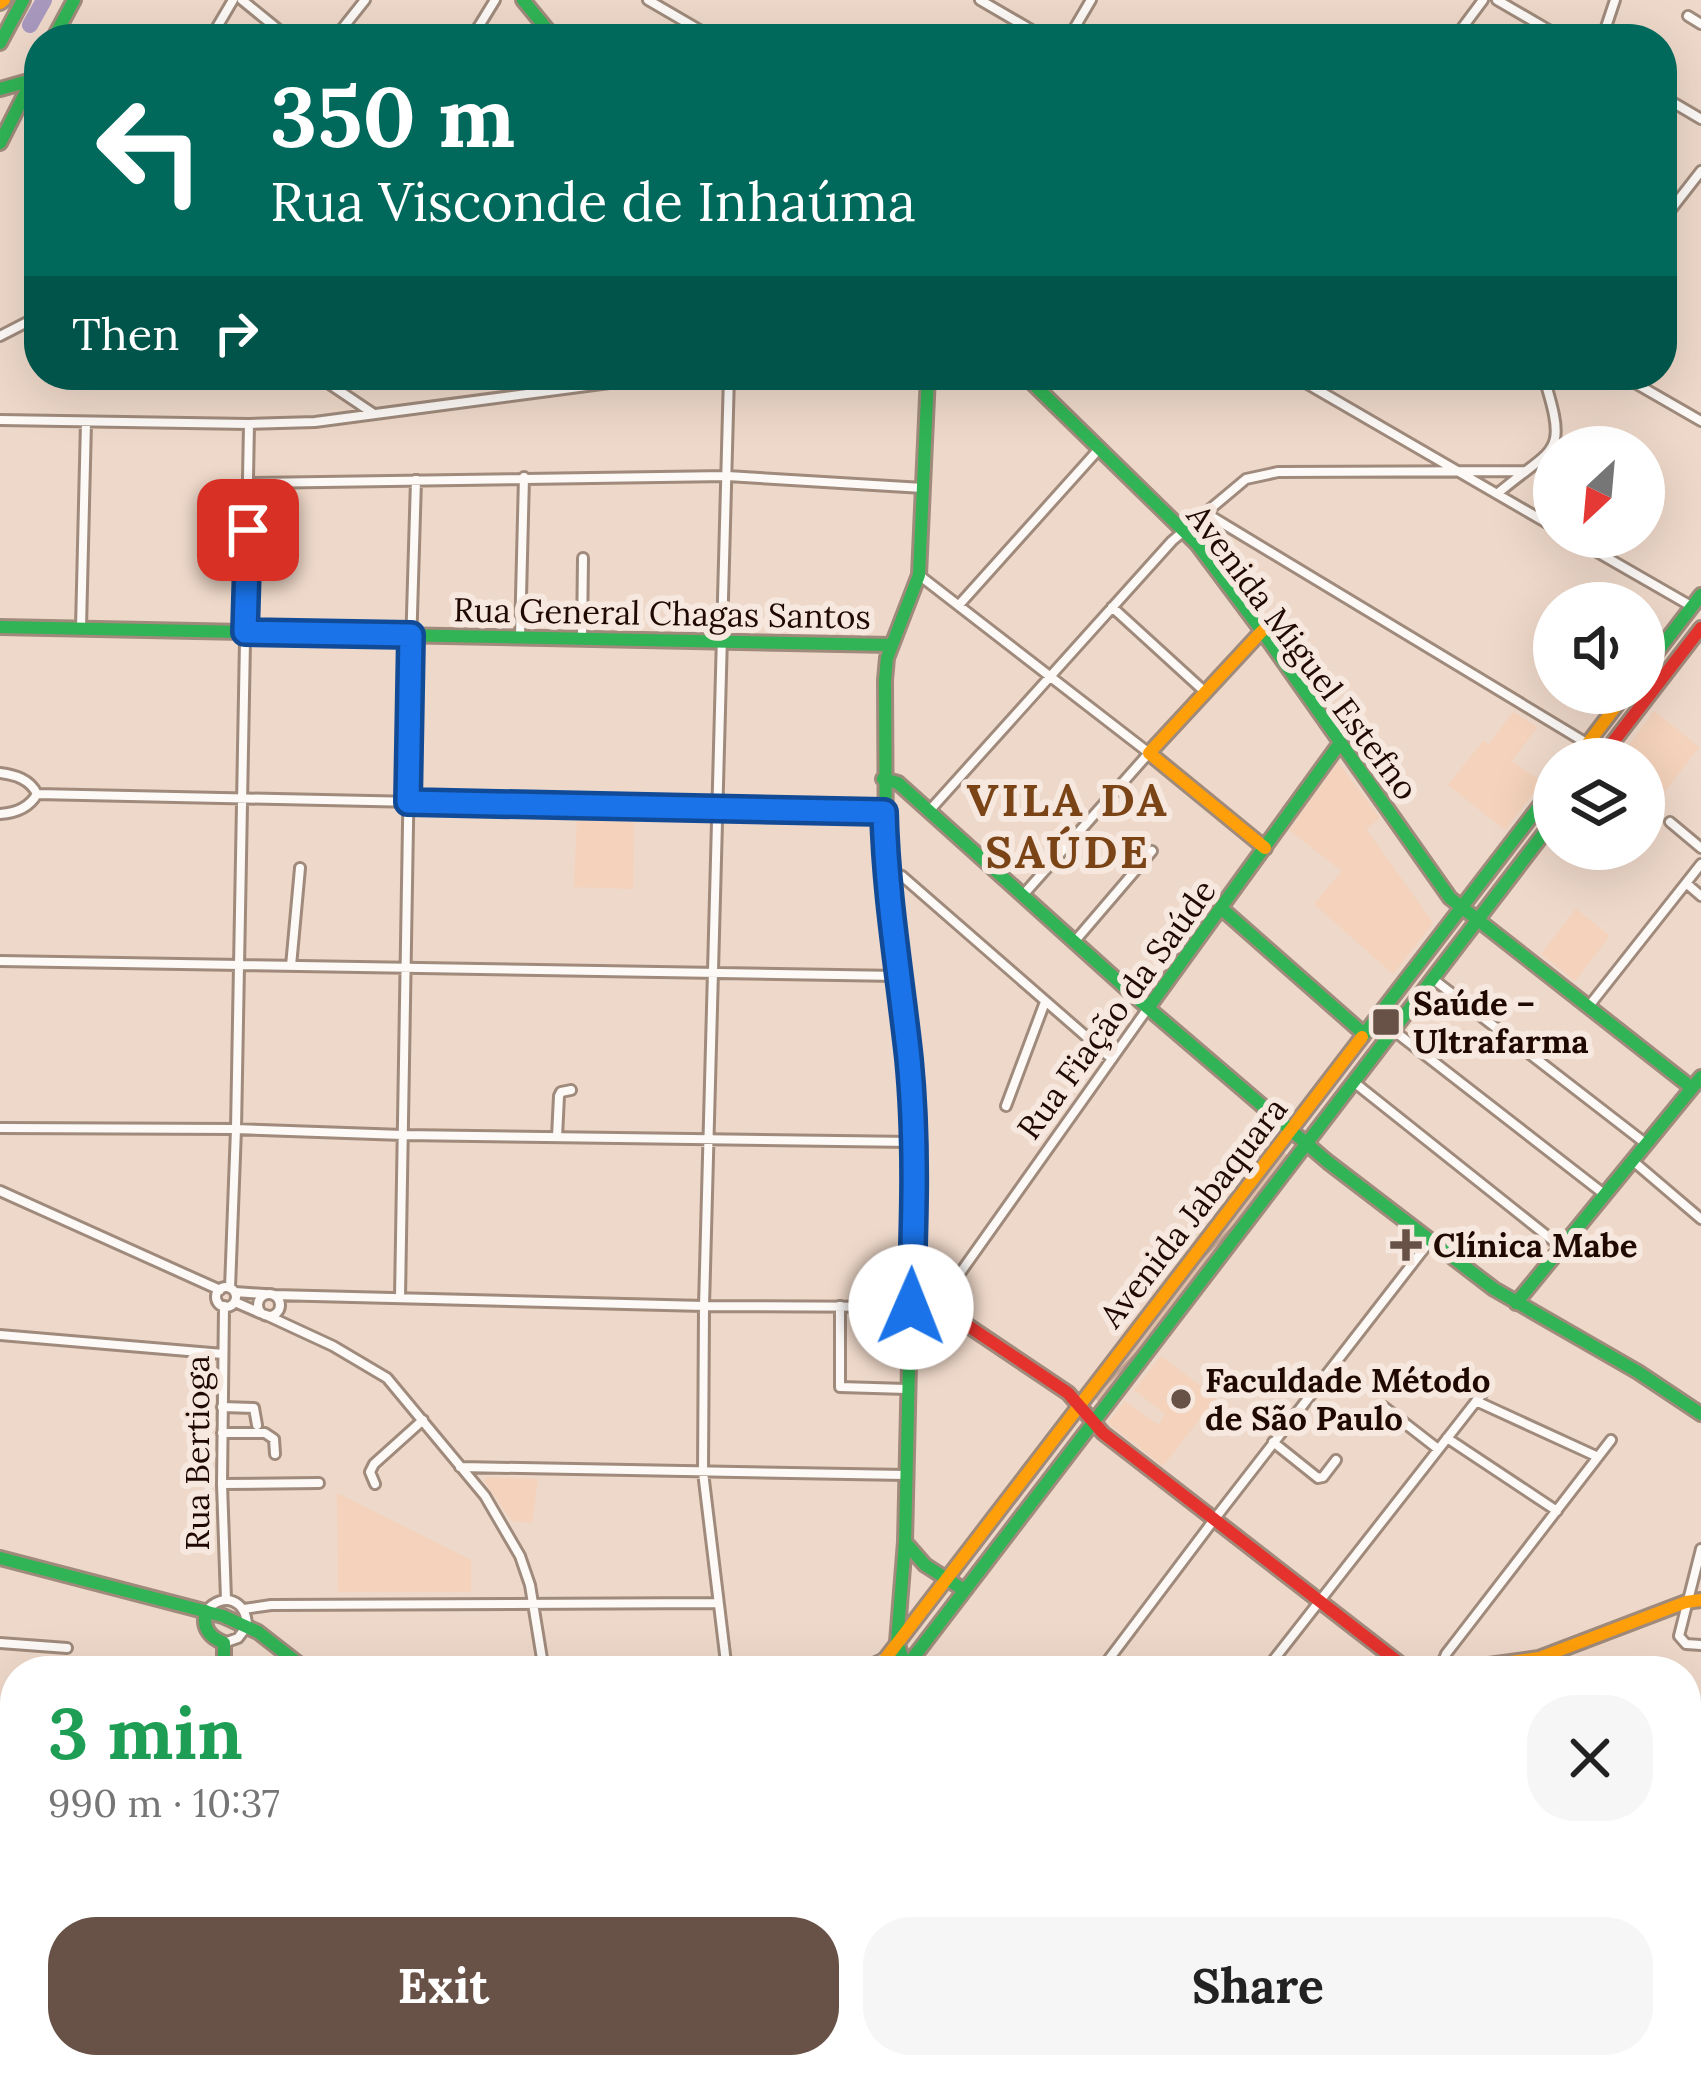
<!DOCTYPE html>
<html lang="en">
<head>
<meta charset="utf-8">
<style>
  :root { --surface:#fff; --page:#f6f6f6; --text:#222; --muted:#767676; --accent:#685146 }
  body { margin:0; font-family:Lora,serif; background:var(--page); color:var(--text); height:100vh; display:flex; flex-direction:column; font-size:45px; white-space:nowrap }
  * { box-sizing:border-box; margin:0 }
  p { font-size:39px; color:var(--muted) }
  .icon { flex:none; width:66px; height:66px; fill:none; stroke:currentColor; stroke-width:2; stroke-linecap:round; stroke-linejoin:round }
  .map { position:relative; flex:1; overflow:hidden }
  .sheet { position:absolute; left:0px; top:1656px; width:1701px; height:423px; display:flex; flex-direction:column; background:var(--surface); border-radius:48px 48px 0 0; box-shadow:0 12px 48px #0002 }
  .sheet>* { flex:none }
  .banner { position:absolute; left:24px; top:24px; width:1653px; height:366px; border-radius:48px; box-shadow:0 12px 48px #0002; background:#00695c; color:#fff; overflow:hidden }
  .needle { width:78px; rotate:206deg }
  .controls { position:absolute; left:1533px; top:426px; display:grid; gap:24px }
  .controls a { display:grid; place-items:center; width:132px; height:132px; border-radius:50%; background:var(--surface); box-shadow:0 12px 48px #0002; font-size:60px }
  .pin { position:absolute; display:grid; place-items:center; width:102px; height:102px; color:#fff; margin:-51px; border-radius:24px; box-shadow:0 6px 18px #0006 }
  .me { position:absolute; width:132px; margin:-66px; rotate:1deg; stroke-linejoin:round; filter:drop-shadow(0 0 9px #0008) }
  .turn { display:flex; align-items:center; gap:42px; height:252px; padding:0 48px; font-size:54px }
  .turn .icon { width:156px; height:156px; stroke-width:2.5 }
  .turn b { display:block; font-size:84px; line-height:102px }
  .then { display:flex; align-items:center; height:114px; padding:0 48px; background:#0003; gap:24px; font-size:45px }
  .round { display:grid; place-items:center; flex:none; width:126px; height:126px; border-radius:48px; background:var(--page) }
  .head { display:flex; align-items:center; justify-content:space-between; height:204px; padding:0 48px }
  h1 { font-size:72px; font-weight:800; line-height:90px; color:#1e9e55 }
  .primary-button { display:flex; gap:24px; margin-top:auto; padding:24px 48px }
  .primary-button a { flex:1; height:138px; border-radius:48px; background:var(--accent); color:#fff; font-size:48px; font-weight:800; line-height:138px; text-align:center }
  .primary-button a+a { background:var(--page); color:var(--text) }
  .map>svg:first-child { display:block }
</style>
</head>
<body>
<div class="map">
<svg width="1701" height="2078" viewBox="0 0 1701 2078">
  <defs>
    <pattern id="garden-furrows" width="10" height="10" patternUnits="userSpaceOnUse" patternTransform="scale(3)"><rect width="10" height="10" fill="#e0bfa9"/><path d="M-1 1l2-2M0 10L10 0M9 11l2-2" fill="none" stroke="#c0a390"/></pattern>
  </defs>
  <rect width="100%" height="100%" fill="#eed8c9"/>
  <path fill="#f4d2bb" d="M1654 711 1699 747 1662 795 1644 781V759H1618Z
    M1513 712 1537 727 1512 761 1542 782 1505 830 1448 785 1483 741 1489 744Z
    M1338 762 1380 818 1366 829 1433 923 1393 974 1314 904 1342 871 1289 830Z
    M577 817 634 818 633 889 574 887Z
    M1576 909 1610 936 1575 981 1541 954Z
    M1161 1356 1216 1398 1163 1466 1108 1423 1125 1401 1158 1425 1165 1414 1134 1390Z
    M487 1477 538 1479 532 1523 512 1521 484 1481Z
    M337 1493 471 1560V1592H338Z"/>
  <path fill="url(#garden-furrows)" d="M1283 1152 1287 1155 1098 1402 1095 1398Z"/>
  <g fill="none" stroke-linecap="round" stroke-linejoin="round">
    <path stroke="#a998be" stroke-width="16" d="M30 25 44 0"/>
    <defs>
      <path id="street" d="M242 0 290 39
        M648 0 715 39
        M980 0 1047 39
        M1497 0 1564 39
        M1688 16 1701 24
        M1361 35 1368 39
        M210 39 233 0
        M334 39 365 0
        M471 39 495 0
        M1068 39 1091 0
        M1454 39 1483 0
        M1602 39 1615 0
        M1662 96 1701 119
        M1662 221 1701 171
        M0 336 39 316
        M316 375 374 414
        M1292 375 1554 527
        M1621 375 1701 421
        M0 420 249 424 315 422 670 375
        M249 483 727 476 923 488
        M1497 494C1556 444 1569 458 1543 375
        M1204 512 1588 744
        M1571 537 1691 606
        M1197 544 1205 540 1219 523
        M919 575 1149 753 1023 895
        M959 605 1099 449
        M1112 607 1204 691
        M81 628 86 422
        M520 637 524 477
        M582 638 583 558
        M0 773C15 775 30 779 37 794 29 808 16 813 0 814
        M37 794 884 812
        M930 810 1172 541 1246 479 1278 472 1525 471
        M1670 822 1701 848
        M886 871 902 876 1112 1059
        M1686 883 1701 896
        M1075 941 1152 851
        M0 961 898 976
        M291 966 300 868
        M1433 979 1645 1143
        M1589 1006 1701 864
        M1393 1030 1604 1194
        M1355 1083 1561 1247
        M1006 1106 1045 1002
        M0 1128 236 1129 403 1135 913 1142
        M557 1137 559 1096 561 1092 571 1090
        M1633 1161 1701 1219
        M0 1191 220 1290
        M216 1297a10 10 0 1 1 20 0a10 10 0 1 1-20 0Z
        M230 1288 236 1129 249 424
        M235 1292 264 1294
        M258 1305a11 11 0 1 1 22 0a11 11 0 1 1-22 0Z
        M274 1295 704 1306 911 1307
        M400 1298 411 648 416 480
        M235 1302 260 1313
        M224 1306 222 1484 226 1599
        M840 1306V1387L907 1389
        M936 1307 1148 1008
        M266 1315 333 1346 387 1378 485 1496 520 1556 530 1585 544 1671
        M0 1335 223 1354
        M1476 1401 1598 1457
        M222 1407 254 1408 257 1425
        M1384 1407 1438 1449
        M222 1433H265L274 1439 275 1454
        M1447 1438 1557 1511
        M1273 1442 1318 1478 1323 1477 1336 1460
        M460 1467 906 1475
        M222 1484 319 1483
        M375 1484 370 1472 374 1464 423 1420
        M1701 1549 1679 1636 1686 1644 1701 1645
        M244 1609 271 1605 718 1603
        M206 1611C223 1591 247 1600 247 1626L238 1638 224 1643
        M0 1643 67 1648
        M727 1671 703 1472 704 1306 729 375
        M856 1671 884 1658
        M1100 1671 1213 1521 1430 1241
        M1265 1671 1488 1386
        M1439 1671 1446 1654 1611 1440
        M1686 1730 1701 1731
        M0 1747 15 1748
        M0 1835 15 1841
        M1686 2009 1699 2010
        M35 2064 37 2071 45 2078
        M233 2064 267 2078
        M1078 2064 1112 2078
        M1544 2064 1562 2078
        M1319 2067 1321 2064
        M56 2078 63 2073 66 2064
        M182 2078 187 2064
        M764 2078 766 2064
        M852 2078 878 2064
        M1471 2078 1480 2064"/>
      <path id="fast" d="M523 0 555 39
        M53 39 74 0
        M0 43 23 0
        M0 89 32 80
        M0 143 39 66
        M1024 375 1197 544 1262 631 1450 898 1692 1088
        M0 627 891 645
        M1644 669 1701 595
        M883 779 898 783 1148 1008 1328 1162 1494 1289 1638 1372 1701 1414
        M1221 908 1364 1034
        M1148 1008 1340 743
        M1362 1037 1554 787
        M1516 1303 1701 1077
        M912 1340 936 1307
        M905 1542 925 1565 964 1590
        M0 1558 223 1616 258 1632 308 1671
        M206 1611C202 1627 209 1637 224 1643V1671
        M903 1671 1554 820
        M919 1671 904 1663 897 1642 905 1542 914 1142 909 1056 886 871 885 680 887 658 919 575 928 375
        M1686 1833 1701 1835
        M506 2078 512 2064
        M647 2078 654 2064
        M670 2078 677 2064"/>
      <path id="slow" d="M0 3 4 0
        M1262 631 1149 753 1265 848
        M1576 759 1626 693
        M876 1671 1362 1037
        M1445 1671 1539 1658 1686 1602 1701 1600"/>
      <path id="jam" d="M1600 759 1701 628
        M911 1307H936L949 1313 1068 1393 1103 1433 1402 1665 1415 1671
        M630 2064 663 2078
        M1695 2078 1701 1997"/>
    </defs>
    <use href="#street" stroke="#9f8a7b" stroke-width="14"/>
    <use href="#fast" stroke="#9f8a7b" stroke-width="18"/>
    <use href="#slow" stroke="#9f8a7b" stroke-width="18"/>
    <use href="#jam" stroke="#9f8a7b" stroke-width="18"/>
    <use href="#street" stroke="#fcf9f7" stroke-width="8"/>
    <use href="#fast" stroke="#30b455" stroke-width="12"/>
    <use href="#slow" stroke="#ff9f0a" stroke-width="12"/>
    <use href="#jam" stroke="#e5322d" stroke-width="12"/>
  </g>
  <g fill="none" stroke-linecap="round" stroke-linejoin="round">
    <defs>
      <path id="route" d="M248 530 245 632 411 635 408 802 884 812C886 895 900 976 909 1059 917 1141 914 1224 911 1307"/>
    </defs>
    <use href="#route" stroke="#114b97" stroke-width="30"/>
    <use href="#route" stroke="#1a73e8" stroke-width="21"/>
  </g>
  <g fill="#685146" stroke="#f6e8df" stroke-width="4.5">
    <rect x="1371" y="1007" width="30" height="30" rx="6"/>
    <path d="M1400 1227h12v12h12v12h-12v12h-12v-12h-12v-12h12z"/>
    <circle cx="1181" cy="1399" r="12"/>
  </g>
  <g text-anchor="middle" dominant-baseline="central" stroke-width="12" stroke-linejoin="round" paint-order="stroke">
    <g font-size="33" fill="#200900" stroke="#f6e8df">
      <text transform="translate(662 613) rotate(1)">Rua General Chagas Santos</text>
      <text transform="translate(1303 652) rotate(53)">Avenida Miguel Estefno</text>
      <text transform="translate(1116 1009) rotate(-54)">Rua Fiação da Saúde</text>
      <text transform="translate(1193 1212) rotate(-52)">Avenida Jabaquara</text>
      <text transform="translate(197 1453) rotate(-90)">Rua Bertioga</text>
    </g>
    <g font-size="33" font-weight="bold" fill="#200900" stroke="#f6e8df" text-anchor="start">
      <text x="1413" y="1003">Saúde –<tspan x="1413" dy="38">Ultrafarma</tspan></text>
      <text x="1433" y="1245">Clínica Mabe</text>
      <text x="1205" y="1380">Faculdade Método<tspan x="1205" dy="38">de São Paulo</tspan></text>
    </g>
    <g font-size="45" font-weight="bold" letter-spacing="3" fill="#7b4416" stroke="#f6e8df">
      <text x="1068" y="799">VILA DA<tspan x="1068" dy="52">SAÚDE</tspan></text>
    </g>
  </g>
</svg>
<div class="controls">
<a><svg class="needle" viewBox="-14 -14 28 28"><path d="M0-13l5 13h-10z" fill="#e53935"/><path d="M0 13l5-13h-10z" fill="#767676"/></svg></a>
<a><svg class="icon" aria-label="sound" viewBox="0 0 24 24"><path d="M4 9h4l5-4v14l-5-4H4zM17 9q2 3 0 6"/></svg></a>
<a><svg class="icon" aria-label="layers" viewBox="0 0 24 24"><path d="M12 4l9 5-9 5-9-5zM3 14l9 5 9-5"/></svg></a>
</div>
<div class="pin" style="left:248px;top:530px;background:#d93025"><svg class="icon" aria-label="arrive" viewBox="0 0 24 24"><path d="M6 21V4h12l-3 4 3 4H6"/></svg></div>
<svg class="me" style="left:911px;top:1307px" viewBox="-20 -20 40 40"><circle r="19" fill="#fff"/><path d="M0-13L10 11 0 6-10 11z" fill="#1a73e8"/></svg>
<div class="banner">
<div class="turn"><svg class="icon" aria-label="left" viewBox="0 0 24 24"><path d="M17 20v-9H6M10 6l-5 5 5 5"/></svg><div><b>350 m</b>Rua Visconde de Inhaúma</div></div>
<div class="then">Then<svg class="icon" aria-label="right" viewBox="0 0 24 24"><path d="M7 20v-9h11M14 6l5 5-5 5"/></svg></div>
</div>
<section class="sheet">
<div class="head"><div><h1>3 min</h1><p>990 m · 10:37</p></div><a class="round"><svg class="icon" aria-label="close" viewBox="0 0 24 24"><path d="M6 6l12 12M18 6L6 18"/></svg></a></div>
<div class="primary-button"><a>Exit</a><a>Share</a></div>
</section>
</div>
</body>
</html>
